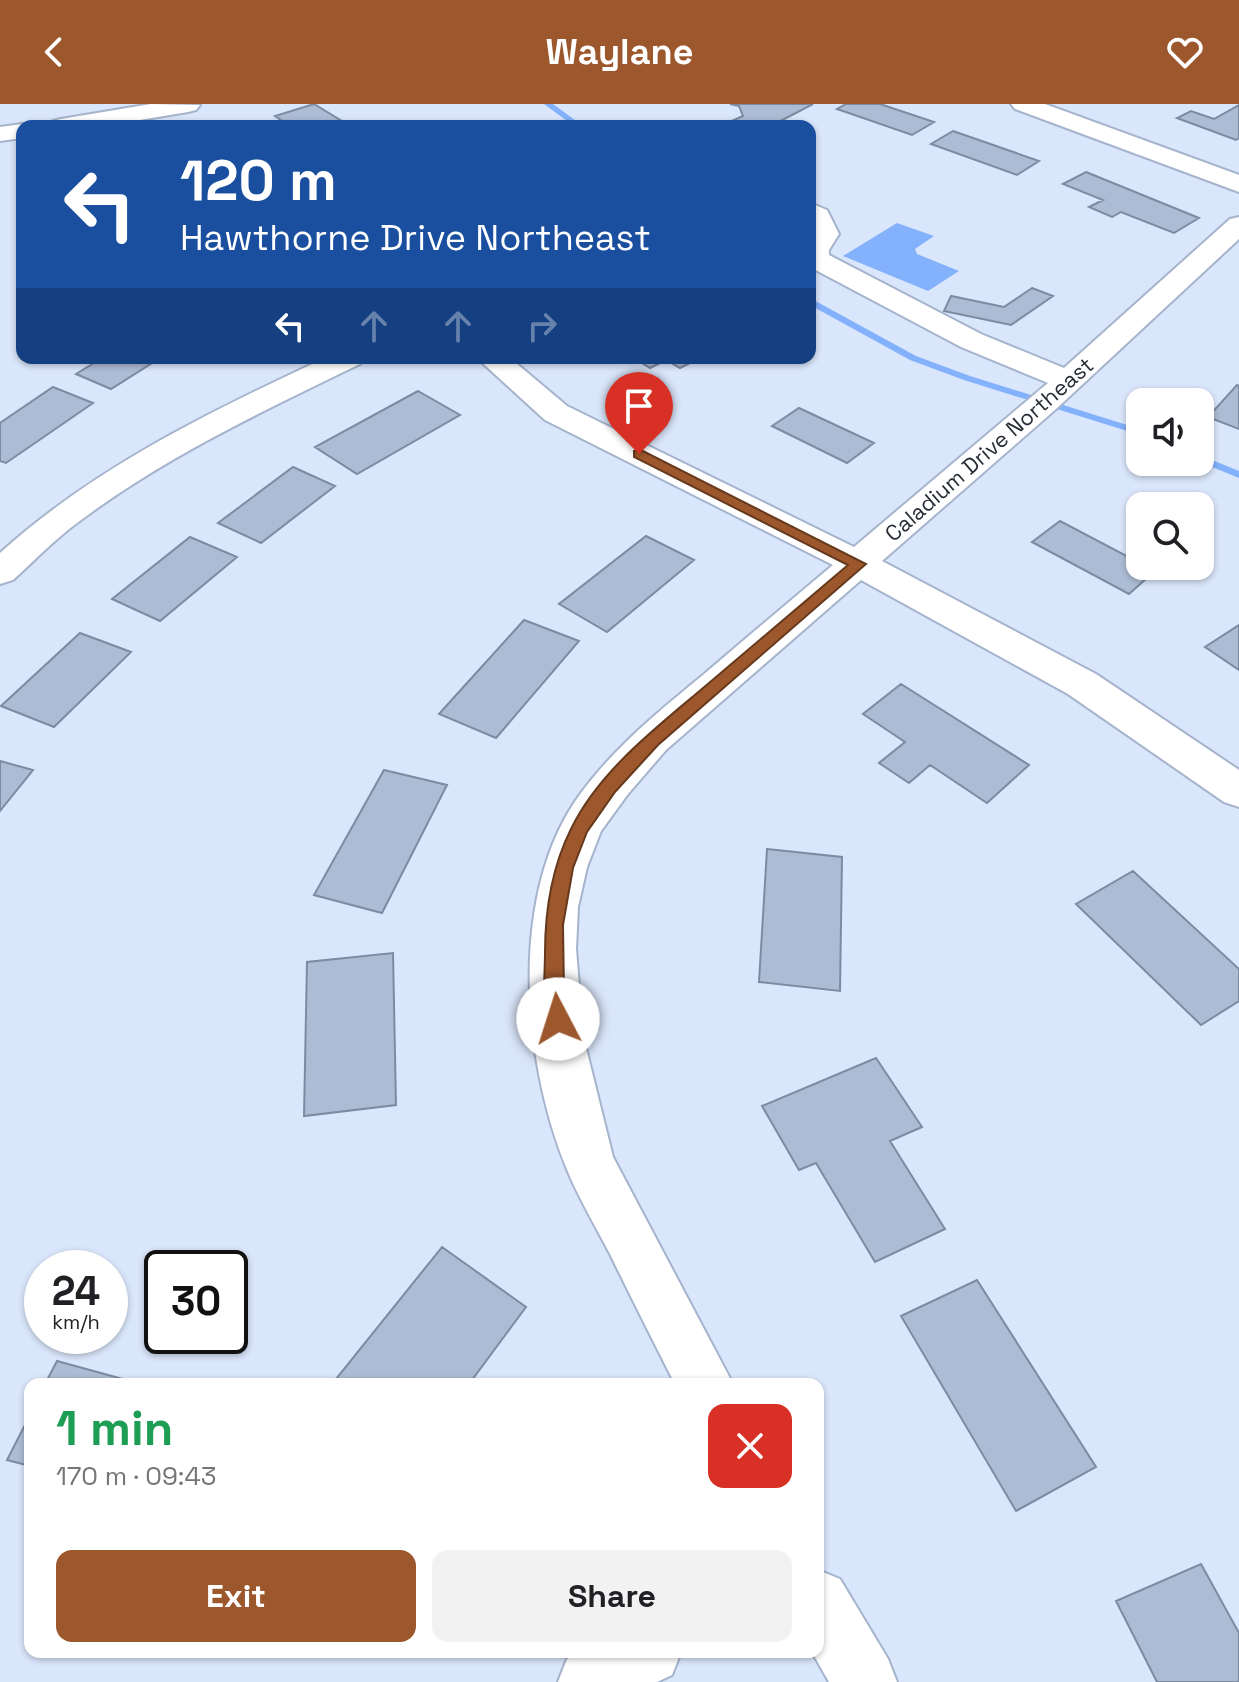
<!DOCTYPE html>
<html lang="en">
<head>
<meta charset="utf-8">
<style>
  :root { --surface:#fff; --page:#f2f2f2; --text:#202124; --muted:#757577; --accent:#9d572c }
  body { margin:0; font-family:"Space Grotesk",sans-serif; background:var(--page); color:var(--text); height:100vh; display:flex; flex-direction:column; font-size:30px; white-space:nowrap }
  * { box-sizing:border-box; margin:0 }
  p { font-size:26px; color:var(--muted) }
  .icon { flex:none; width:44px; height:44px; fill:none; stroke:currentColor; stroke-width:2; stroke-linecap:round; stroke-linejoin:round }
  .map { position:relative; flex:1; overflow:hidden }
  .panel { position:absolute; left:24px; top:1274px; width:800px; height:280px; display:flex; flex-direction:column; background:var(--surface); border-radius:16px; box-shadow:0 2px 6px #0004 }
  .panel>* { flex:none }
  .top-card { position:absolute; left:16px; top:16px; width:800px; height:244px; border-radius:16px; box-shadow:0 2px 6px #0004; background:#1a4fa0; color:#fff; overflow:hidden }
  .buttons { position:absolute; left:1126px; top:284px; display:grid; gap:16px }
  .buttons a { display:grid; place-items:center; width:88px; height:88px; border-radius:16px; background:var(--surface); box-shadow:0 2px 6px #0004; font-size:40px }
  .speed { position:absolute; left:24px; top:1146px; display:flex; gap:16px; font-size:40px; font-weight:700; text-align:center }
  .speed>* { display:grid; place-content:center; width:104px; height:104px; border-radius:50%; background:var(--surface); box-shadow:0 2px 6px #0004; line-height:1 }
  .speed small { font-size:20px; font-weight:400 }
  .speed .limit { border:4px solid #111; border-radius:12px; background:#fff; color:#111 }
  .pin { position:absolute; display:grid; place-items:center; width:68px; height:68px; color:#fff; margin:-82px -34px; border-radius:50% 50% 50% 0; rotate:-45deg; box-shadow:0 0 8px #0007 }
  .pin .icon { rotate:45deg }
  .me { position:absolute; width:88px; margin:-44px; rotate:355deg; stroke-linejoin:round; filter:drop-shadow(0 0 6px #0008) }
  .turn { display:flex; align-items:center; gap:28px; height:168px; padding:0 32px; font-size:36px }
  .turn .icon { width:104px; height:104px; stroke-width:2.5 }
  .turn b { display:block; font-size:56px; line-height:68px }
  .lanes { display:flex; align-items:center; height:76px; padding:0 32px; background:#0003; justify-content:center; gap:40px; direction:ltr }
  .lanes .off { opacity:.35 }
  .round { display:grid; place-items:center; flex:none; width:84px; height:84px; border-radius:16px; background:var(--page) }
  .overview { display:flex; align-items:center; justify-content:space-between; height:136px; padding:0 32px }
  h1 { font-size:48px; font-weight:600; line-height:60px; color:#1e9e55 }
  .button { display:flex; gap:16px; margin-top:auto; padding:16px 32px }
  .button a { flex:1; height:92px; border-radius:16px; background:var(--accent); color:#fff; font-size:32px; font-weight:600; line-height:92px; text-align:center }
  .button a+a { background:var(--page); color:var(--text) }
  header { display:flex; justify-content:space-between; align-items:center; height:104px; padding:0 32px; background:var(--accent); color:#fff; font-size:36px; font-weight:600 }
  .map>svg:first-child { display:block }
</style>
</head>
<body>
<header><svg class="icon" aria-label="back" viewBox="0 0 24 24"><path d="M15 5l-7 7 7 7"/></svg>Waylane<svg class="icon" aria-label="heart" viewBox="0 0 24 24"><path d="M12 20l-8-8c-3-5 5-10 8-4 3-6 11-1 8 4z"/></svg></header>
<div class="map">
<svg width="1239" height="1578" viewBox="0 0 1239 1578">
  <rect width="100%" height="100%" fill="#dae6fb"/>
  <path fill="#83b1fc" d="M897 119 934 132 915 145 917 150 959 167 928 187 843 152Z"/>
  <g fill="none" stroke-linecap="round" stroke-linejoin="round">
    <path fill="#83b1fc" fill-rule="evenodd" d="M544 0H553L583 22H574Z
      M810 194 916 252 970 272 1140 325V331L964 276 910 256 810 201Z
      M1200 351 1239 367V374L1200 358Z"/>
  </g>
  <path fill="#adbcd5" stroke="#7c8ba2" stroke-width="2" d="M314 0 350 22H290L275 12Z
    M730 0H813L771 22H751L734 16 743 12 739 2Z
    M846 0H880L934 18 912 31 837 5Z
    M1239 1V34L1236 36 1177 14 1191 7 1214 15Z
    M953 27 1039 57 1017 71 931 40Z
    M1086 68 1199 114 1174 129 1121 108 1112 113 1089 103 1103 96 1063 80Z
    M1032 184 1053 192 1011 221 944 207 951 192 1004 203Z
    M102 254H160L111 285 76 270Z
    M634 254H700L680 264 666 256 650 264Z
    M1237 281 1239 282V325L1208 313Z
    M53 283 93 299 6 359 0 357V319Z
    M418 287 460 311 357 370 315 343Z
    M799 304 874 339 847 359 772 322Z
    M293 363 335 382 261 439 218 419Z
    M1060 417 1140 459V462L1155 467 1129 490 1032 438Z
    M646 432 694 456 607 528 559 500Z
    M190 433 237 453 160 517 112 495Z
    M524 516 579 537 496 634 439 610Z
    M1239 521V566L1205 543Z
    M80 529 131 548 54 623 1 602Z
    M901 580 1029 661 987 699 930 661 909 679 879 659 905 638 863 610Z
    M0 657 33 666 0 707Z
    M384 666 447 681 382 809 314 791Z
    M767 745 842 753 840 887 759 878Z
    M1133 767 1239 865V897L1201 921 1076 800Z
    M393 849 396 1001 304 1012 307 858Z
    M876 954 922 1023 890 1037 945 1125 875 1158 816 1059 799 1066 762 1002Z
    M442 1143 526 1203 469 1280H332Z
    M977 1176 1096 1363 1016 1407 901 1212Z
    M57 1257 141 1280H45Z
    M30 1311V1362L7 1356Z
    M1201 1460 1239 1529V1578H1157L1116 1497Z"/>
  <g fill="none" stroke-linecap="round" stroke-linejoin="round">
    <defs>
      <path id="minor" d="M151 0 200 1 196 6 188 8 104 22H49L53 17 61 15Z
        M1011 0H1045L1239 71V88L1015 5Z
        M22 20 31 22H22V34L0 37V23Z
        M810 99 827 106 839 130 829 146V151L981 230 1064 264 1230 115 1239 113V135L1056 305 882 457 1096 570 1239 666V703L1224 698 1068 590 861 476 666 646 628 690 601 727 587 763 578 803 576 845 583 932 613 1053 733 1280H675C653 1237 631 1193 610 1150 595 1121 578 1093 566 1063 522 955 508 787 581 689 615 643 659 607 703 571 746 534 789 498 833 461L545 316 477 254H510L567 302 854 443 1048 279 961 243 810 163 813 130Z
        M325 254H364L360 260C263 307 163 354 77 419 54 436 34 457 13 476L0 480V449C95 363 210 308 325 254Z
        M818 1466 840 1475 888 1555 897 1578H829L812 1548H818Z
        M581 1548H681L672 1571 657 1578H558L567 1555Z"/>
    </defs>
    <use href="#minor" stroke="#a5b4cc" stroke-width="4"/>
    <use href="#minor" fill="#fff" fill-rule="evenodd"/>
  </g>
  <path fill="#9d572c" stroke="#66391d" stroke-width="2" d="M634 347H643L866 460 658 641 615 688 587 728 573 764 563 821 564 890 567 915 565 921 558 924 551 921C541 900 545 872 545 849 545 806 552 763 571 725 600 665 660 621 709 579 755 540 802 500 848 461L634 353Z"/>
  <g text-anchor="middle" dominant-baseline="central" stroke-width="8" stroke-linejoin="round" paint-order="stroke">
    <g font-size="22" fill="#282e38" stroke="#fff">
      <text transform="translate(989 345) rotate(-41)">Caladium Drive Northeast</text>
    </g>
  </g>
</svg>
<div class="buttons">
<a><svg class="icon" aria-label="sound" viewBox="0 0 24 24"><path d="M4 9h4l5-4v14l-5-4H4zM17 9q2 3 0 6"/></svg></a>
<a><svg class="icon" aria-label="search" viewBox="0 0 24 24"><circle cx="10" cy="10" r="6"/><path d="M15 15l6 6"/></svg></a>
</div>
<div class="speed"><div>24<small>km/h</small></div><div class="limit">30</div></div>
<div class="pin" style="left:639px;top:350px;background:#d93025"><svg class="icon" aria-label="arrive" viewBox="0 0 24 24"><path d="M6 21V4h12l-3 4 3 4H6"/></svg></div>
<svg class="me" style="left:558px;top:915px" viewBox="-20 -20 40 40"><circle r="19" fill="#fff"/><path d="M0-13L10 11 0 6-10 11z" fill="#9d572c"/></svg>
<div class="top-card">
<div class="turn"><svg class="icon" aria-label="left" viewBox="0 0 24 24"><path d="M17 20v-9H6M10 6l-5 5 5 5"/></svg><div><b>120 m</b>Hawthorne Drive Northeast</div></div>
<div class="lanes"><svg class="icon" aria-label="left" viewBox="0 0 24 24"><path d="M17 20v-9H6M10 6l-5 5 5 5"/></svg><svg class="icon off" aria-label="ahead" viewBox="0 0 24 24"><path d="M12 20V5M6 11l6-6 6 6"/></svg><svg class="icon off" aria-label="ahead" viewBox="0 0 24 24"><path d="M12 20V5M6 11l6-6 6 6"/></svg><svg class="icon off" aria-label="right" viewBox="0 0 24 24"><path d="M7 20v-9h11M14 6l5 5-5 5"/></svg></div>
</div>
<section class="panel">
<div class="overview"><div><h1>1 min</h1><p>170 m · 09:43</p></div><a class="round" style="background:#d93025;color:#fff"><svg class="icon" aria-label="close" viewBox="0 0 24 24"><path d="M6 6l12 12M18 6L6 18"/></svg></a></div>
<div class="button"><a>Exit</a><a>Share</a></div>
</section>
</div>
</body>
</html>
